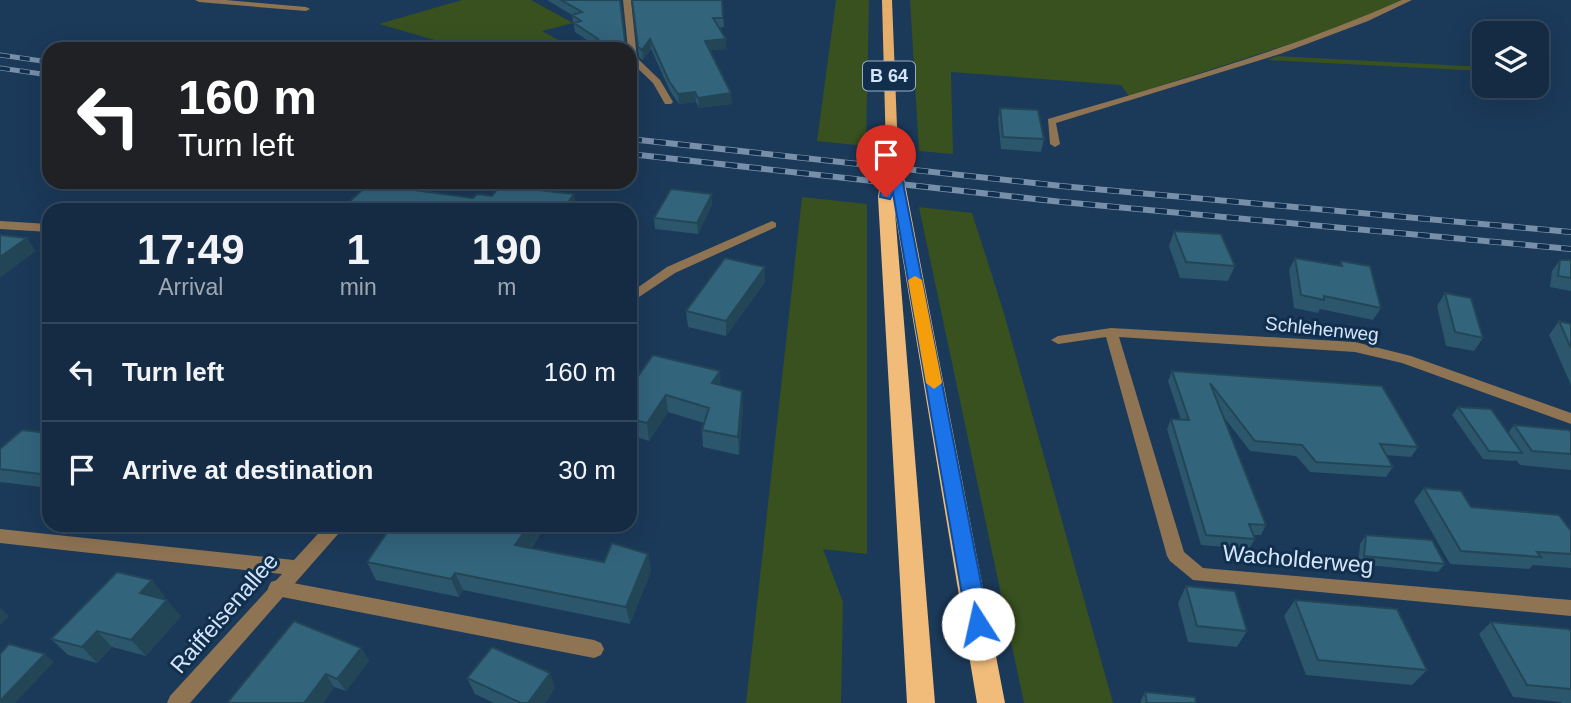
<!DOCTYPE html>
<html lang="en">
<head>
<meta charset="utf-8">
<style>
  :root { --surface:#142b43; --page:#1d334a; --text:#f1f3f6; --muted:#9da7b2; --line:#33475c }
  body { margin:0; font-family:Arial,sans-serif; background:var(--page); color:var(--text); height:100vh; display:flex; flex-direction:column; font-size:26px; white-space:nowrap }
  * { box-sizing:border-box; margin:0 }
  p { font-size:23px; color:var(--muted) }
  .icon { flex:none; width:38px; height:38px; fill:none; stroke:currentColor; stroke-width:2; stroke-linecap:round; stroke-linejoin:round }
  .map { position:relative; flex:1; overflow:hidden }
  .sheet { position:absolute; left:42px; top:203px; width:595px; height:329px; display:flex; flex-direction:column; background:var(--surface); border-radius:21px; box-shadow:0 7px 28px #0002,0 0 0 2px var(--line) }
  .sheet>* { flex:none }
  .guide { position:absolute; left:42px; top:42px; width:595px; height:147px; border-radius:21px; box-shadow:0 7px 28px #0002,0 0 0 2px var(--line); background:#202124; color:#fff; overflow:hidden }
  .tools { position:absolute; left:1472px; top:21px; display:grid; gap:14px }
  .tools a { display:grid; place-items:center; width:77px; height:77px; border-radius:14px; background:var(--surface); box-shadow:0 7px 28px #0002,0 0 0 2px var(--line); font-size:35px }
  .pin { position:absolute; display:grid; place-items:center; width:60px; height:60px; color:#fff; margin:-72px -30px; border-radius:50% 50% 50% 0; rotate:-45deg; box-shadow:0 0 7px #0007 }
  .pin .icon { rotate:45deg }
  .me { position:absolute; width:77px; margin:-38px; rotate:350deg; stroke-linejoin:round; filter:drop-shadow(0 0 5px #0008) }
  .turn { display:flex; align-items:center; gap:24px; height:147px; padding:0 21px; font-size:32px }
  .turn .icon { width:91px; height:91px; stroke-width:2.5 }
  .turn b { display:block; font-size:49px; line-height:60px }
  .eta { display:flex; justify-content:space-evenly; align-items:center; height:119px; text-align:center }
  .eta b { font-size:42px; font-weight:700; line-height:49px }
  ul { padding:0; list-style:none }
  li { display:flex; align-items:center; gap:21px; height:98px; padding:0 21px; border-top:2px solid var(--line) }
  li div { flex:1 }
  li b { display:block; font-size:26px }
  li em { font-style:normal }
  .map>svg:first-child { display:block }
</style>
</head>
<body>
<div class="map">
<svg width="1571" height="703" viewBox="0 0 1571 703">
  <rect width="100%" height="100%" fill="#1b3959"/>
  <path fill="#38511f" d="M462 0H531L573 23 542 31 574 49H466L379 24Z
    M836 0H869L866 146 817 141Z
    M910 0H1403L1339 28 1129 96 1121 85 951 72 953 154 919 151Z
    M1278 56 1484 67V71L1267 60Z
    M802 197 867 204V554L823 549 843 602 841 703H746Z
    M919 207 972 213 1003 310 1113 703H1024Z"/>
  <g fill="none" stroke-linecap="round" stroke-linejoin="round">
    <path fill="#8f7454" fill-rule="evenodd" d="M1402 0H1412L1368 21 1280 54 1056 123 1060 144 1055 147 1050 144 1048 119C1167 84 1287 51 1402 0Z
      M630 57H636L660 80 673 102 671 104H665L653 83 630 61Z
      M277 580 594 640 601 643 604 649 601 655 594 658 277 596 271 594 268 588 271 582Z"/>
    <path fill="#8f7454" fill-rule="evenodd" d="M195 0H226L306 7 310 9 306 11 199 2Z
      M623 0H631L637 59 633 62 630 61V49H628Z
      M0 221 49 224V232L0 229Z
      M772 221 776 223V227L675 273 630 303V293L667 267Z
      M1111 328 1355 342 1411 356 1571 413V424L1402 363 1355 352 1119 337 1184 552 1203 568 1571 600V616L1193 580 1170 561 1167 556 1106 337 1058 344 1051 340 1058 336Z
      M326 525H346L190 703H167L170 696 282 574 0 543V529L294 560Z"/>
    <path fill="#e5ae6b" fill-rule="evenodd" d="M882 0H892L898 152 892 156 886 152Z"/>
    <path fill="#f1bc7a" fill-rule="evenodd" d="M892 148 899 152 1005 703H977L895 212 935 703H907L878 197 882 171 887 167 885 152Z"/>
    <defs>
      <path id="rail-far1" d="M0 55 49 62
        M0 68 49 75"/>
      <path id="rail" d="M630 139 1061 186 1571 232
        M630 154 1062 202 1571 249"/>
    </defs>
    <use href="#rail-far1" stroke="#778fa9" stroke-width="5"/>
    <use href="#rail" stroke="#778fa9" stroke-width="6"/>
    <use href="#rail-far1" stroke="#112f4d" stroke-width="3.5" stroke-dasharray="10" stroke-linecap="butt"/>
    <use href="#rail" stroke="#112f4d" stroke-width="4.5" stroke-dasharray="12" stroke-linecap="butt"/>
  </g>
  <path fill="#2b566b" d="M547 0H621H620L626 49 593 44 575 32 572 15Z
    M631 0H722L724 27 719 28 726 39V49L710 50 732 104 699 108 696 102 679 104 670 91 651 49 643 60 639 57Z
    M1000 108 1044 139 1041 152 1001 149 998 119Z
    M712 194V205L698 234 655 229 654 218Z
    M1174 231 1235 266 1228 281 1180 278 1169 246Z
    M1295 258 1339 266 1341 261 1381 308 1373 320 1320 309 1318 313 1294 308 1289 270Z
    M1560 260H1571V291L1550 287 1552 271Z
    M765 282 726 336 688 327 686 311Z
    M1445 293 1483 338 1474 351 1446 346 1437 306Z
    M1559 321 1571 324V385L1549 335Z
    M630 369 639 375 721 386 743 408 739 455 703 447 702 430 704 423 668 412 649 441 630 435Z
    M1172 371 1418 447 1411 457 1386 455 1393 467 1386 477 1310 472 1296 456 1250 451 1223 416 1266 525 1261 535H1253L1255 539 1249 549 1201 545 1167 429 1171 419 1181 420 1168 381Z
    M1458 407 1508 433 1514 425 1571 433V470L1520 465 1516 460 1515 461 1483 459 1452 415Z
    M49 433V488L0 482V449Z
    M1424 488 1471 507 1571 531V568L1533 565 1529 569 1450 564 1414 501Z
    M547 525 531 548 604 562 648 554 651 571 630 624 463 590 459 597 376 580 367 562 460 527Z
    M1366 535 1445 564 1438 572 1358 564 1360 544Z
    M1186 586 1247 631 1237 647 1188 642 1178 603Z
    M165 596 163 599 181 616 146 656 112 647 97 663 68 655 51 639Z
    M1295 600 1427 670 1412 685 1306 675 1284 616Z
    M294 621 361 648 369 661 346 691 334 687 323 703Z
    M1491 622 1571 631V703H1562L1561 702 1513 697 1479 634Z
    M467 678 555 688 545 703H494L475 694Z
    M1145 692 1196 703H1141V700Z"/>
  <path fill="#234657" d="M650 39 651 49 643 60 642 50Z
    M726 39V49L706 51 705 41Z
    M635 61 636 71 630 80V68Z
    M695 92 696 102 679 104 678 94Z
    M731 93 732 104 699 108 698 98Z
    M574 194 577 208 575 210H563Z
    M712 194V205L698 234 697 223Z
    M27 238 36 251 0 278V257Z
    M765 267V282L726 336V321Z
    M720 371 721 388 712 383Z
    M742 391 743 408 739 455 738 437Z
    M666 395 668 412 649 441 647 423Z
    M529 525H547L520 562 515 545Z
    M648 554 651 571 630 624 626 607Z
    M455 573 463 590 459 597 451 579Z
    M152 580 165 596 153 609 140 593Z
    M167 600 181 616 146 656 131 640Z
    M0 607 9 616 0 625Z
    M97 631 112 647 97 663 82 647Z
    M361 648 369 661 346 691 337 679Z
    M45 654 54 662 15 703H0V701Z
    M550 673 555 688 545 703H528Z
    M326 674 334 687 323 703H304Z"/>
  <path fill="#32647c" stroke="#234657" stroke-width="2" d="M561 0H620L626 49H588L598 39 574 23 581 21 572 15 582 12Z
    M632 0H722L723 18H713L726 39 705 41 731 93 698 98 695 92 678 94 669 81 650 39 642 50 638 47Z
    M630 55 635 61 630 68Z
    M1000 108 1038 110 1044 139 1003 137Z
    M369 184 473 198 477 194 492 196 500 186 574 194 563 210H340Z
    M671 189 712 194 697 223 654 218Z
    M1174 231 1221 234 1235 266 1186 262Z
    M0 235 27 238 0 257Z
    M725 258 765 267 726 321 686 311Z
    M1295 258 1342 266 1341 261 1370 266 1381 308 1324 296V300L1301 295Z
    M1560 260H1571V278L1558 276Z
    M1445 293 1471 298 1483 338 1455 332Z
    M1559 321 1571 324V348Z
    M653 355 720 371 712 383 742 391 738 437 702 430 709 408 666 395 647 423 630 419V369L639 375Z
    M1172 371 1382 386 1418 447 1380 444 1393 467 1316 462 1302 445 1255 441 1210 383 1266 525 1249 524 1255 539 1206 535 1171 419 1189 420Z
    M1458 407 1491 409 1522 453 1489 451Z
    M1514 425 1569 430 1571 433V454L1532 451Z
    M22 430 49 433V475L0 469V449Z
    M1424 488 1461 491 1471 507 1559 515 1571 531V554L1537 552 1541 557 1461 551Z
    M392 525H450L460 527 462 525H529L515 545 604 562 612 543 648 554 626 607 455 573 451 579 367 562Z
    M1366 535 1432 540 1445 564 1364 556Z
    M117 572 152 580 140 593 167 600 131 640 97 631 82 647 51 639Z
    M1186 586 1235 591 1247 631 1197 626Z
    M1295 600 1397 609 1427 670 1318 660Z
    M294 621 361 648 337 679 326 674 304 703H227Z
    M1491 622 1569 629 1571 631V689L1527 685Z
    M9 644 45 654 0 701V654Z
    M492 647 550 673 528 703H521L467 678Z
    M1145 692 1195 697 1196 703H1147Z"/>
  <path fill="#1a73e8" stroke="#114b97" stroke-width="2" d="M891 149 897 152 989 624 986 631 978 634 970 631 967 624 893 193 890 199 880 197 886 152Z"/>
  <path fill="#f59e0b" d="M915 276 922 280 942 383 934 389 926 383 908 280Z"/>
  <g text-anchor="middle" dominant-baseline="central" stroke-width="6" stroke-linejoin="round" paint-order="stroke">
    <rect fill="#112f4d" stroke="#9aaec5" stroke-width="2" x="863" y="61.5" width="52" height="29" rx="5"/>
    <g font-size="18" font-weight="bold" fill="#d4e5f9">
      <text x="889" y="76">B 64</text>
    </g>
    <g font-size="19" fill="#d4e5f9" stroke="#112f4d">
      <text transform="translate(1322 329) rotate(6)">Schlehenweg</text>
    </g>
    <g font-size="23" fill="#d4e5f9" stroke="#112f4d">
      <text transform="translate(1298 559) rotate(5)">Wacholderweg</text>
      <text transform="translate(224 613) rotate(-49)">Raiffeisenallee</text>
    </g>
  </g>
</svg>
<div class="tools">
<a><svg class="icon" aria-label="layers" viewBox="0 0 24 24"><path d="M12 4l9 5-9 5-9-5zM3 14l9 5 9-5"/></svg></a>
</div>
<div class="pin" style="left:886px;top:197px;background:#d93025"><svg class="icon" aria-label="arrive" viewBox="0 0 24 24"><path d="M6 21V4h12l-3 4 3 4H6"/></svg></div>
<svg class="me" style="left:978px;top:624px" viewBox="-20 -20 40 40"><circle r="19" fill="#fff"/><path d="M0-13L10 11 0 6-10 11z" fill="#1a73e8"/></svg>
<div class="guide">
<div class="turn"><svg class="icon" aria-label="left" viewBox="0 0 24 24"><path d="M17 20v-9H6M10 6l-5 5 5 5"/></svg><div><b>160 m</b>Turn left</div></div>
</div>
<section class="sheet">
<div class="eta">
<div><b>17:49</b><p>Arrival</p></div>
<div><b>1</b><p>min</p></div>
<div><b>190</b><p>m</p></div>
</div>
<ul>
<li><svg class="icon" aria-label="left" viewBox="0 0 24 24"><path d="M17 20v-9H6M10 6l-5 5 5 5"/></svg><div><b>Turn left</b></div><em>160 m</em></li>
<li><svg class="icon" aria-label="arrive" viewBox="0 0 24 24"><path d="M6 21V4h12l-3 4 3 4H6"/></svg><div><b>Arrive at destination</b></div><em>30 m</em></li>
</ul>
</section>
</div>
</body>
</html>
